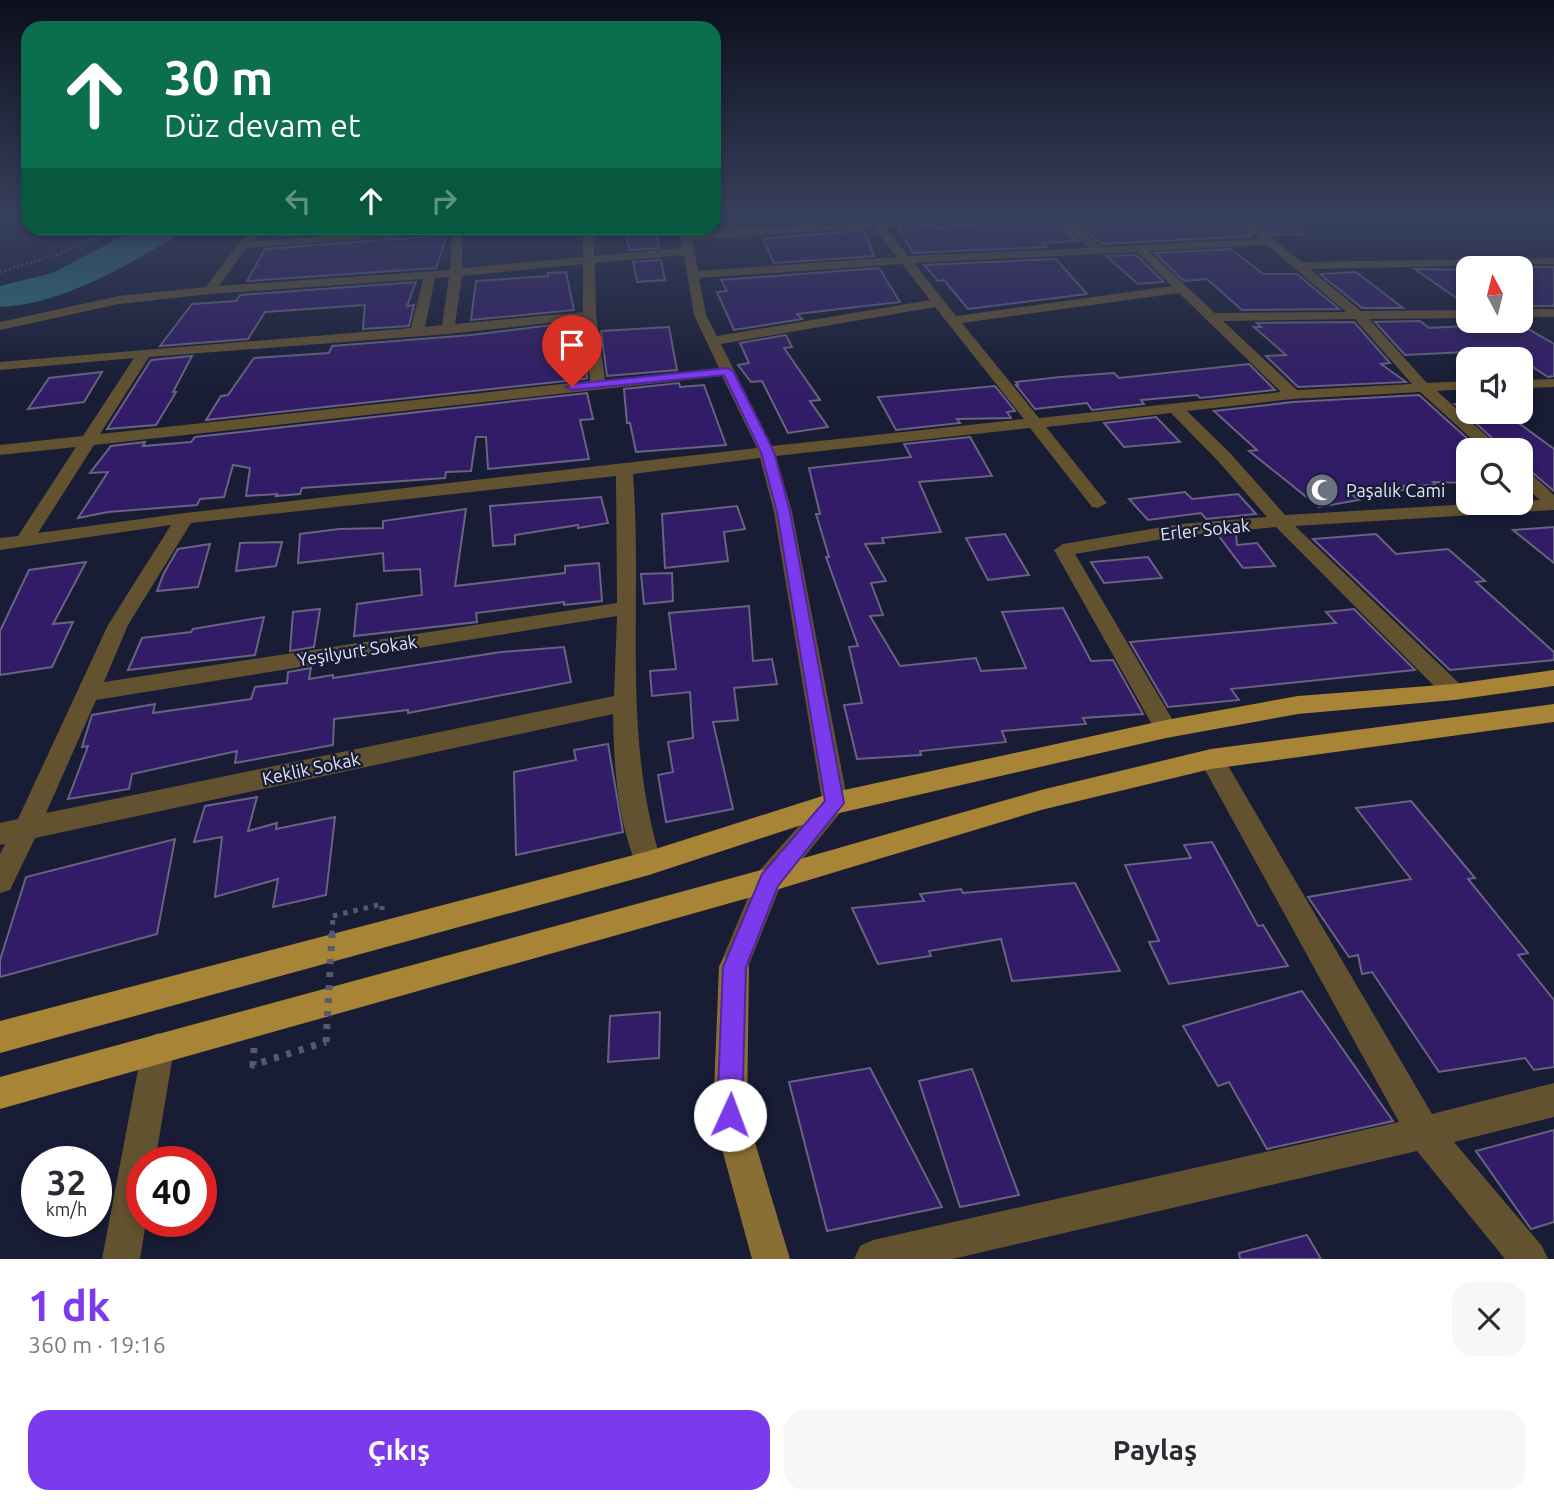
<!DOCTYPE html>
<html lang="tr">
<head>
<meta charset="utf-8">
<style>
  :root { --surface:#fff; --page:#f7f7f7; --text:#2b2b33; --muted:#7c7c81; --accent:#7c3aed }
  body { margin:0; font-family:Ubuntu,sans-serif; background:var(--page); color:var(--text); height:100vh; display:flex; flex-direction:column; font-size:26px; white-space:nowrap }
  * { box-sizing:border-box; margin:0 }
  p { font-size:23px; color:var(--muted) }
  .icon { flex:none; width:38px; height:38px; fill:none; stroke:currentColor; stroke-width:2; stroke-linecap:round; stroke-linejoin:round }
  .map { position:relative; height:1259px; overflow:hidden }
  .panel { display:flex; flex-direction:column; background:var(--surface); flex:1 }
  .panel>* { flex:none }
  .banner { position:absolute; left:21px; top:21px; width:700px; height:214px; border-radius:21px; box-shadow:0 4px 10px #0003; background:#0b6e4f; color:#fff; overflow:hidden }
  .needle { width:46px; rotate:353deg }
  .buttons { position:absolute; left:1456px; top:256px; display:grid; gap:14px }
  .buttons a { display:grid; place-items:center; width:77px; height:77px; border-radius:14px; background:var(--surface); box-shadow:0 4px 10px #0003; font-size:35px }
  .speed { position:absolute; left:21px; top:1146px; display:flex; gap:14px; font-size:35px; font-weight:700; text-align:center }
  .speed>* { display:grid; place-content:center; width:91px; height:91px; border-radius:50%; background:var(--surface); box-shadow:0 4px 10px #0003; line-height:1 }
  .speed small { font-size:18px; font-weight:400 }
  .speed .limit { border:10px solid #d22; background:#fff; color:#111 }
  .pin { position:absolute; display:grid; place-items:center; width:60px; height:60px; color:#fff; margin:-72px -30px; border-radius:50% 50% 50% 0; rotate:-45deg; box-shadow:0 0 7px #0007 }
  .pin .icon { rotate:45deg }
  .me { position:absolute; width:77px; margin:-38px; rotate:2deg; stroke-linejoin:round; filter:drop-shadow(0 0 5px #0008) }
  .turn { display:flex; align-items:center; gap:24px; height:147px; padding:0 28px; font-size:32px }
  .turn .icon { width:91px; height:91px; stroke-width:2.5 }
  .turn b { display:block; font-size:49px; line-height:60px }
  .lanes { display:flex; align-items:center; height:66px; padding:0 28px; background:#0003; justify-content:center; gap:35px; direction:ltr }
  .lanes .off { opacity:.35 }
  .round { display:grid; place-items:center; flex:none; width:74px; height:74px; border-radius:21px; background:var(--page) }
  .overview { display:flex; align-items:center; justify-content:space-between; height:119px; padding:0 28px }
  h1 { font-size:42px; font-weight:700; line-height:52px; color:var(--accent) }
  .button { display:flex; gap:14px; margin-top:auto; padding:14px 28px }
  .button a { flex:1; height:80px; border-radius:21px; background:var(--accent); color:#fff; font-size:28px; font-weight:700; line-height:80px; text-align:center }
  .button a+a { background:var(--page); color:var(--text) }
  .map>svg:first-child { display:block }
</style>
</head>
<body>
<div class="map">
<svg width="1554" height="1259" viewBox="0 0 1554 1259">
  <rect width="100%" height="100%" fill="#181c35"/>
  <path fill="#2a787b" d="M139 228H189C134 262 65 304 0 307V286L52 273Z"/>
  <path fill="#321c67" stroke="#676381" stroke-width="2" d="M810 217H852L855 219 797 223 795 218Z
    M1070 217H1233L1252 236 1102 244Z
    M1250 217H1276L1302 234 1272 235Z
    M1053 218 1077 241 1042 243 1046 247 913 253 898 228 932 225 936 228Z
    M295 228H395L272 237 275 229Z
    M624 228H649L651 235 656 234 659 248 630 250Z
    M864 230 874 256 774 263 763 239Z
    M447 235 436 268 247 281 265 249Z
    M1231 249 1263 274H1297L1339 309 1242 310 1207 279 1184 281 1155 253Z
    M1136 255 1164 282 1138 284 1106 256Z
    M1056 259 1087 294 968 309 944 280 938 281 924 265Z
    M661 260 665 280 637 282 633 262Z
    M1521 267H1554V306H1521Z
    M879 268 900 302 797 314 802 319 734 330 717 292 727 291 721 280Z
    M1415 269 1468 270V306Z
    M566 272 574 310 471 320 476 281 548 276V273Z
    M1356 272 1403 308H1362L1320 274Z
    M416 282 407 306 414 305 409 326 363 329 365 305 265 312 248 339 160 346 192 304 236 301 240 295Z
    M1420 321 1429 328 1518 323 1554 344V376L1548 377 1507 350 1405 355 1375 322Z
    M576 322 578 328H582L587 378 584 379 206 420 221 396 228 395 254 358 329 353 332 346 471 335Z
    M1354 322 1390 363 1381 364 1406 382 1298 387 1266 356 1286 355 1254 327H1261L1257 323Z
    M669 327 677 370 607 376 601 331Z
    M786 335 792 347 784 348 820 400 810 401 828 427 788 433 762 381 751 382 738 365 749 363 740 343Z
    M192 356 173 392H176L156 425 107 429 151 360Z
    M1249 364 1275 390 1200 398 1197 395 1141 400 1144 404 1092 410 1087 403 1035 409 1016 385H1018L1016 382 1060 377 1114 373 1119 378Z
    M102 372 84 402 28 409 49 378Z
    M679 383 680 387 704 385 726 445 636 452 630 423H627L624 389Z
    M995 386 1015 411 1007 412 1011 418 957 419 960 423 896 430 878 397Z
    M587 393 593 419 580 420 589 459 488 469 486 437H476L471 471 446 472 445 478 302 488 300 494 276 496 277 494 246 496 250 468 233 465 224 497 200 499 197 505 108 512 78 518 108 472 90 473 111 446 145 442 143 446 191 442 195 437Z
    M1419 395 1480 450H1468V483L1433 482 1436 485 1402 486 1406 490 1367 491 1370 495 1354 496 1359 500 1319 507 1249 451 1257 450 1214 411 1293 402Z
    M1468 403V411H1502L1554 449V491L1521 463V450H1505L1455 404Z
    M1156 417 1180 442 1124 447 1104 423Z
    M970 437 992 476 919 482 941 532 882 538 884 543 865 544 886 581 871 583 883 615 870 616 900 666 976 658 981 671 1026 668 1002 612 1063 608 1091 661 1113 660 1143 714 1083 718 1086 724 1002 731 1006 742 920 751 921 755 857 759 844 705 862 703 849 647 858 646 826 557H829L816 514H820L809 468 911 457 904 444Z
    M1185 492 1192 499 1238 494 1256 514 1206 519 1201 513 1148 520 1129 499Z
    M601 497 608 523 578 528V525L515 535V544L493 546 490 506Z
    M737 506 745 529 724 532 728 561 665 568 662 514Z
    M466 509 455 586 565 573V566L599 563 602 601 564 605V602L476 613 477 622 354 636 357 604 422 595 420 569 384 571 383 553 298 563 300 534 339 529 383 528V521Z
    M1554 527V563L1513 530Z
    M1236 533 1237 545 1257 543 1275 566 1243 568 1218 535Z
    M1005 534 1029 575 988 580 966 538Z
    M1376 534 1396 554 1448 549 1485 581 1476 582 1554 652V660L1450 670 1313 539Z
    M282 542 276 566 236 571 240 543Z
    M210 544 198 587 157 591 164 573 178 549Z
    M1148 557 1162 578 1104 583 1091 562Z
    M86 562 53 624 73 622 52 667 0 675V631L29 570Z
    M672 573 673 601 644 604 641 574Z
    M749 606 753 661 772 659 777 684 734 688 738 720 713 722 733 809 666 822 658 775 673 772 668 742 693 738 690 692 652 696 650 671 676 669 669 613Z
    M320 609 314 647 290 651 293 612Z
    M1354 609 1415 670 1231 689 1239 700 1168 707 1130 642 1336 623 1326 612Z
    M264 617 255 655 128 670 142 638 191 632 193 629Z
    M564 647 571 682 408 713V710L334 719 333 745 235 763 237 751 132 774 129 789 68 799 88 746 82 747 92 715 155 704 153 713 251 699 255 687 287 683 288 672 311 668 309 679 333 675V678L501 652Z
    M608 744 623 832 516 855 514 772 576 760 574 750Z
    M257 797 248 831 277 823 276 829 335 817 326 895 273 907 278 879 215 897 222 837 194 842 205 806Z
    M1411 801 1475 878 1468 879 1528 953 1518 955 1554 1000V1067L1534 1070 1525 1058 1439 1072 1372 972 1362 974 1358 955 1349 957 1308 897 1411 879 1356 808Z
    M175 839 157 934 0 977V960L26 877Z
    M1212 842 1258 926 1263 925 1288 966 1169 984 1149 942 1159 941 1125 865 1191 858 1184 845Z
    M1075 883 1120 971 1012 981 1001 939 929 951 931 956 878 964 852 908 924 901 920 894 961 889 963 893Z
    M1302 991 1393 1121 1267 1149 1229 1082 1218 1086 1183 1026Z
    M660 1012 659 1058 608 1062 610 1016Z
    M870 1068 942 1207 827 1231 789 1082Z
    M972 1069 1019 1195 960 1207 919 1081Z
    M1554 1130V1222L1531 1229 1476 1151Z
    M1307 1235 1321 1259H1240L1239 1253Z"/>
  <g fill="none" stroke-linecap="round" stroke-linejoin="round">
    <path stroke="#565a70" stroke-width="2.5" stroke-dasharray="2 2.5" stroke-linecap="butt" d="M0 220 15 217
      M0 272 59 254 115 228"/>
    <path stroke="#565a70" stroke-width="5" stroke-dasharray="4.5 6" stroke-linecap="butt" d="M333 916 382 904V910"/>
    <path stroke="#565a70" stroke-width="7" stroke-dasharray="5 8" stroke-linecap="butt" d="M254 1048 253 1065 326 1042"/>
    <path fill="#63522f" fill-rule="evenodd" d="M866 217H876L879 220 971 217 966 220 884 226 908 256 1089 248 1055 217H1066L1101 247 1260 239 1235 217H1246L1302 262 1554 258V264L1310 269 1361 311 1468 310V318L1369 319 1427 383 1468 381V389L1437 391 1502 450H1484L1420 392 1293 399 1187 411 1230 453 1285 515 1540 500 1521 483V469L1527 470 1554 495V510L1295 526 1462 686 1465 692 1462 698 1454 700 1446 698 1276 527 1180 536 1075 554 1178 729 1174 735 1166 738 1158 735 1054 550 1063 544 1180 524 1267 517 1218 461 1171 413 1046 427 1107 503 1098 508 1092 507 1030 428 776 456 792 512 848 803 780 887 744 977 734 981 724 977 719 967 759 871 822 800 774 512 760 458 633 474C643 605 621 737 662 863L659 871 649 875 639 871C617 823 614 766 613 714L35 838 10 890 0 893V854L5 844 0 845V823L18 819 108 625 171 525 0 550V538L18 536 76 447 0 455V445L83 436 134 358 0 370V362L411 328 423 279 210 294 119 304 0 330V322L119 296 206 287 239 243 255 228H266L254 241 423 228H462V268L583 257V228H593L594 256 682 248 677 228H687L690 233 869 221ZM873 227 897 257 698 271 692 240ZM452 232 450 270 219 286 246 248ZM1267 245 1346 312 1215 313 1149 251ZM1137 252 1172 286 956 316 914 263ZM684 255 694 315 719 368 605 380 596 315 595 263ZM583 264V312L455 324 462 276ZM902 264 930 300 717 336 706 315 699 278ZM449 277 442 325 425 327 435 278ZM1179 293 1281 392 1039 418 962 323ZM935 307 1024 419 772 446 721 344ZM584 319 590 381 100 434 149 357 448 334ZM1355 319 1412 384 1297 390 1223 321ZM722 376 757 448 185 513 38 533 94 445ZM616 476 617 603 104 682 128 625 191 523ZM617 616 614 696 46 813 96 700Z
      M1521 309H1554V317H1521Z
      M1554 379V387L1521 388V380Z
      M1211 749 1220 752 1432 1114 1554 1083V1117L1454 1142 1542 1246 1548 1259H1505L1417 1151 953 1259H854L860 1246 873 1240 1399 1122 1199 759 1202 752Z
      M158 1033 169 1038 174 1049 155 1162H142V1222H146L140 1259H102L142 1049 147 1038Z"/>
    <path fill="#8a6f34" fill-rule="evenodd" d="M734 953 744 957 749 967 747 1116 790 1259H752L713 1116 719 967 724 957Z"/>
    <path fill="#a88536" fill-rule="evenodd" d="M1554 670V686L1454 700 1298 714 1166 738 835 814 649 875 0 1053V1021L649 851 835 792 1166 720 1298 696 1454 684Z
      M1554 704V722L1211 769 1041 810 769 892 0 1109V1077L769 868 1041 790 1211 749Z"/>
    <path stroke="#565a70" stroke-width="5" stroke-dasharray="4.5 6" stroke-linecap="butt" d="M332 935 333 916"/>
    <path stroke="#565a70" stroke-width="7" stroke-dasharray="5 8" stroke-linecap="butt" d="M326 1042 332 933"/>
  </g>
  <linearGradient id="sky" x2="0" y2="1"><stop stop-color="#0d0f1d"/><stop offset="0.55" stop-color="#37405c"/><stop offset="1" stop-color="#37405c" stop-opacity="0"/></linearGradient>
  <rect width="1554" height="393" fill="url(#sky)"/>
  <path fill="#7c3aed" stroke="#51269a" stroke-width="2" d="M727 368 733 371 774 452 790 512 844 803 778 886 746 967 742 1115 739 1124 730 1128 721 1124 717 1115 723 967 762 874 825 801 777 512 761 452 724 375 572 390 566 387 572 384Z"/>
  <defs>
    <symbol id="mosque-disc" viewBox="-11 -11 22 22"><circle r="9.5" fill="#6b7280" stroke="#181c35"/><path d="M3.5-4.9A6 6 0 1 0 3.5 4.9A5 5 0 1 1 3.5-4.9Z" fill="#fff"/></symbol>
  </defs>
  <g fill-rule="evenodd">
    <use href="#mosque-disc" x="1303" y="471" width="38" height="38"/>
  </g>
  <g text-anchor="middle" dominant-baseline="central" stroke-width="5" stroke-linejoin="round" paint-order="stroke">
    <g font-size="18" fill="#e0e4f5" stroke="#181c35" text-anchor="start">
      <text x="1346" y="490">Paşalık Cami</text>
    </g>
    <g font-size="18" fill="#e0e4f5" stroke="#181c35">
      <text transform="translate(1205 529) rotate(-6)">Erler Sokak</text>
      <text transform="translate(357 650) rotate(-9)">Yeşilyurt Sokak</text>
      <text transform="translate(311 768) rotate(-12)">Keklik Sokak</text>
    </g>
  </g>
</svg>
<div class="buttons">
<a><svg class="needle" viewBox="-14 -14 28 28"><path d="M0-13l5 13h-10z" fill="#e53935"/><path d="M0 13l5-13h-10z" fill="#7c7c81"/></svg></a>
<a><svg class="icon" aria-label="sound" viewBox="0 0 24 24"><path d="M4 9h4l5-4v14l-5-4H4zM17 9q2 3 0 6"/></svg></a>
<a><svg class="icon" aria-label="search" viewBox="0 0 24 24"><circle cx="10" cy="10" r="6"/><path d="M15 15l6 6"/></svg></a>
</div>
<div class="speed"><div>32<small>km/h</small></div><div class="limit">40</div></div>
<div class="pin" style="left:572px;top:387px;background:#d93025"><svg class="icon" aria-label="arrive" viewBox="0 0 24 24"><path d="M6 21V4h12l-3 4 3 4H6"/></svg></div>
<svg class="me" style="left:730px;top:1115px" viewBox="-20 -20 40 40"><circle r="19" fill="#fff"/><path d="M0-13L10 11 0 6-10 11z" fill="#7c3aed"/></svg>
<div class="banner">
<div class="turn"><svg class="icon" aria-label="ahead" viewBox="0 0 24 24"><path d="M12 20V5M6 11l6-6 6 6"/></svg><div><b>30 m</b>Düz devam et</div></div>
<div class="lanes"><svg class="icon off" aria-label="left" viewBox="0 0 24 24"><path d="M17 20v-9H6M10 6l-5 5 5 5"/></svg><svg class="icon" aria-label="ahead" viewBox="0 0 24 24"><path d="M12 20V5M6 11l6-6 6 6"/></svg><svg class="icon off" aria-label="right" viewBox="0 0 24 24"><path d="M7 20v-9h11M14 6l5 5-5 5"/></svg></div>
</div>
</div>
<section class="panel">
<div class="overview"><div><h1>1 dk</h1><p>360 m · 19:16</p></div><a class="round"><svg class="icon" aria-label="close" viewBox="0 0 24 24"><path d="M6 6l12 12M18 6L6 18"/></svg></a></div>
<div class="button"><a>Çıkış</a><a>Paylaş</a></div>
</section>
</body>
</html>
